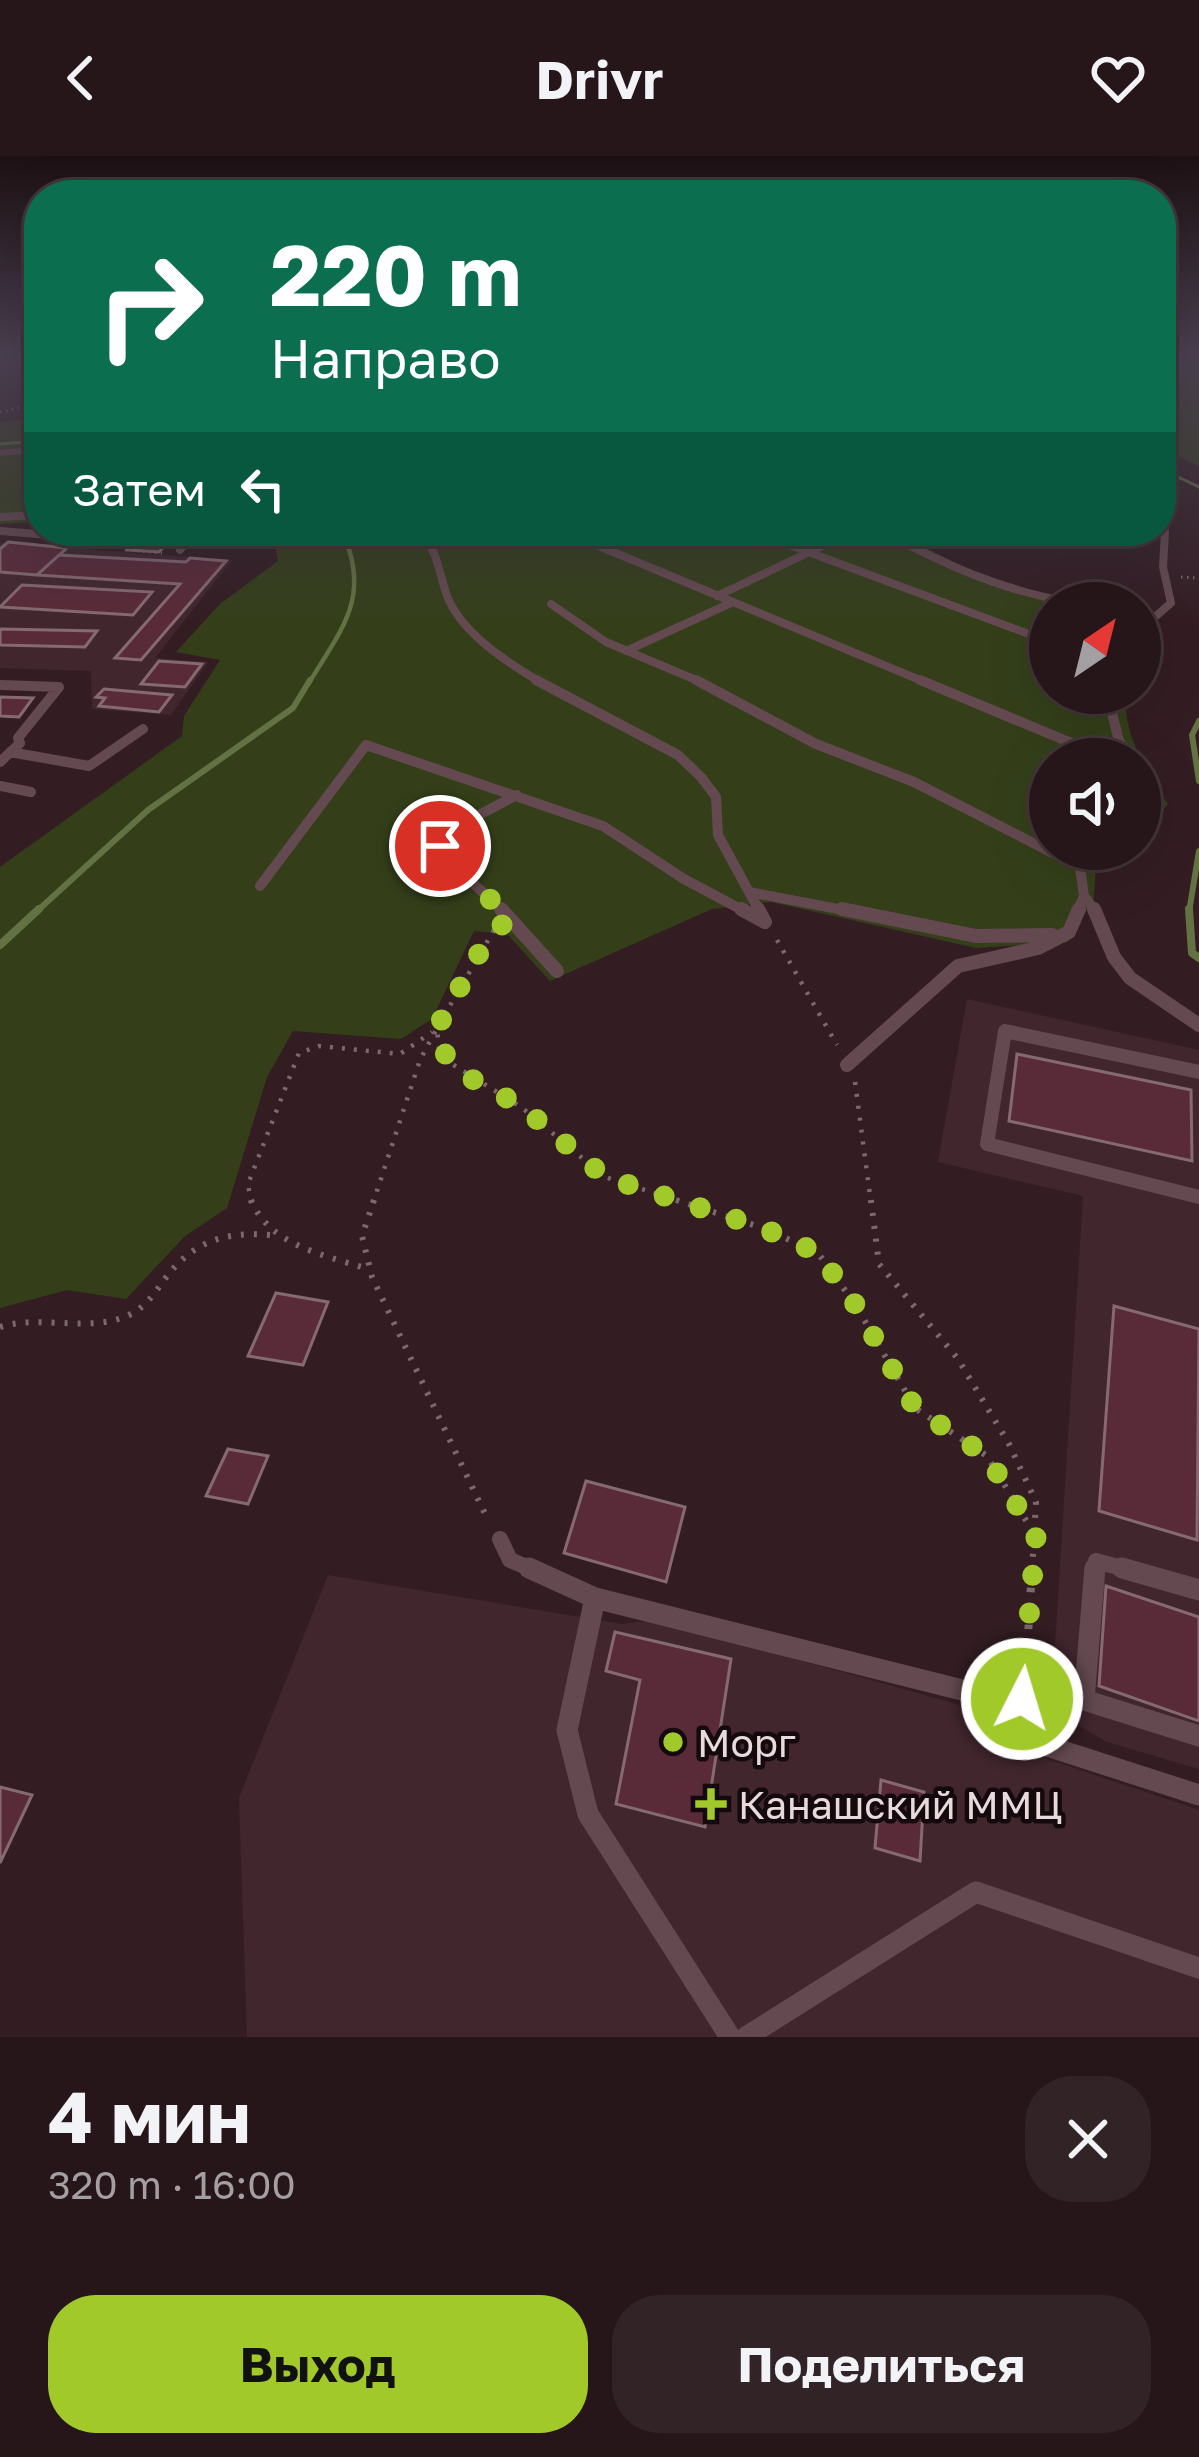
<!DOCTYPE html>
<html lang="ru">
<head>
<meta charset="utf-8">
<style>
  :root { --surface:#26161a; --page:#322327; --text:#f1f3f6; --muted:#a49fa2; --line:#423539; --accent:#a1c92a }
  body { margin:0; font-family:"Golos Text",sans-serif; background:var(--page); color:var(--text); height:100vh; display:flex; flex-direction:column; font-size:45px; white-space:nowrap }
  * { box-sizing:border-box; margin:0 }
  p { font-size:39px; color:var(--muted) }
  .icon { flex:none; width:66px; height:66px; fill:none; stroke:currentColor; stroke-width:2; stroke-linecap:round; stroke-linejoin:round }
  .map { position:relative; height:1881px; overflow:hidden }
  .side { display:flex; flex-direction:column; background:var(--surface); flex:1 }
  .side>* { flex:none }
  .top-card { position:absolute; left:24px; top:24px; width:1152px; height:366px; border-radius:48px; box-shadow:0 12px 48px #0002,0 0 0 3px var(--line); background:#0b6e4f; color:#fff; overflow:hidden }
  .needle { width:78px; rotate:35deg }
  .fabs { position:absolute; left:1029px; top:426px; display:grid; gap:24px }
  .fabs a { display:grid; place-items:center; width:132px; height:132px; border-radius:50%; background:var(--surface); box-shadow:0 12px 48px #0002,0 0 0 3px var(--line); font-size:60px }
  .pin { position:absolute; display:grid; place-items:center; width:102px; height:102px; color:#fff; margin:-51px; border:6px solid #fff; border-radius:50%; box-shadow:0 3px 12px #0007 }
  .me { position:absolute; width:132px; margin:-66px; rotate:5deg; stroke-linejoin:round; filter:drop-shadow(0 0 9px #0008) }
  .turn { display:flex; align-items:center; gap:42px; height:252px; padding:0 48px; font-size:54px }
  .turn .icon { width:156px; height:156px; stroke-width:2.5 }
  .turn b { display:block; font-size:84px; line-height:102px }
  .then { display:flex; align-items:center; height:114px; padding:0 48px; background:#0003; gap:24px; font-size:45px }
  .round { display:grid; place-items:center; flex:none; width:126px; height:126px; border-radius:48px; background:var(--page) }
  .overview { display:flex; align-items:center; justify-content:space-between; height:204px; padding:0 48px }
  h1 { font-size:72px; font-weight:700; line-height:90px }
  .button { display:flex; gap:24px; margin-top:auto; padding:24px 48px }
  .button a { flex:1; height:138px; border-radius:48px; background:var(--accent); color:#111; font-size:48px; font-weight:700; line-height:138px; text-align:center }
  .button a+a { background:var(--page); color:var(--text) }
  header { display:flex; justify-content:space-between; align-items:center; height:156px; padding:0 48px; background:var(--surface); font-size:54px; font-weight:700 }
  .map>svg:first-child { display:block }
</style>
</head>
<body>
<header><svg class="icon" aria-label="back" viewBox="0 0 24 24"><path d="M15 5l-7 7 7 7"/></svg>Drivr<svg class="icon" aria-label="heart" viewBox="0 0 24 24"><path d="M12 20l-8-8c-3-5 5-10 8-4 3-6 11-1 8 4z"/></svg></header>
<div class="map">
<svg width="1199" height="1881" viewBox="0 0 1199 1881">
  <rect width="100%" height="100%" fill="#331d23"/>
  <path fill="#42262e" d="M0 387 232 404 155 502 208 506 171 559 92 553 91 515 0 512Z
    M967 843 1199 894V1613L1107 1586 1051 1554 1083 1040 938 1006Z
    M328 1419 622 1468 655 1464 957 1548 1029 1597 1199 1654V1881H247L239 1642Z"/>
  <path fill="#343f1a" d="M1161 201H1188L1199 209V310L1161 292Z
    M39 262V366L0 368V266Z
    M240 375H892L974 416 1050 440 1102 447H1050V537H1125C1124 579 1145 614 1168 648L1140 680V603H1050V693H1120L1096 708 1094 742 1068 786 976 792 771 746 712 753 550 825 507 778 474 775 432 863 401 883 293 875 267 921 227 1052 184 1081 126 1143 67 1134 0 1152V711L182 580 184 560 220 504 176 496 220 448 278 405 275 390 224 388Z"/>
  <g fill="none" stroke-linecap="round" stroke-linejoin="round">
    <path stroke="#637243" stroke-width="3" d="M0 288 39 285
      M1161 313 1199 331"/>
    <path stroke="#637243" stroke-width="4.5" d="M309 527C342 472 372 441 342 375"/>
    <path stroke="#637243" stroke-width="6" d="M1199 565 1192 579 1199 625
      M36 756 148 654 293 552 310 524
      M1189 756 1199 695"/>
    <path stroke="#637243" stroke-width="8" d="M1189 753 1192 797 1199 802
      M0 789 39 753"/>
  </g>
  <path fill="#592a38" stroke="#856a70" stroke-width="3" d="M146 375H178L159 396 128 394Z
    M8 386 67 392 37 419 0 416V393Z
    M59 399 186 406 190 402 226 405 141 504 115 502 180 428 37 419Z
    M22 429 152 436 133 459 0 451Z
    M0 473 97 475 85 491 0 489Z
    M159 505 202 508 185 531 141 528Z
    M104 533 172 539 159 556 99 550 105 542 96 541Z
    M0 541 33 542 19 561 0 560Z
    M1017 898 1191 934 1192 1005 1009 965Z
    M276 1137 328 1146 303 1209 248 1200Z
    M1114 1150 1199 1173 1197 1384 1099 1355Z
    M228 1293 268 1300 248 1348 206 1340Z
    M586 1325 685 1351 666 1426 564 1397Z
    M1106 1430 1199 1461V1565L1099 1530Z
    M615 1476 731 1503 705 1671 616 1648 640 1524 606 1515Z
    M881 1624 924 1636 920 1705 875 1692Z
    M0 1631 32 1639 0 1707Z"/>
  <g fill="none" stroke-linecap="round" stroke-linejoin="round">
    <path stroke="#7c696e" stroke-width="3" stroke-dasharray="1.5 4.5" stroke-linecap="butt" d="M0 256 39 247
      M203 391 309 375
      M125 394 162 397
      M1181 421 1199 422"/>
    <path stroke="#7c696e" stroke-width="4.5" stroke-dasharray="3 9" stroke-linecap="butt" d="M494 774 437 872 439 893 452 908 521 951 605 1021 685 1047
      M777 784 837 889
      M855 926 871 1047
      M251 1047 248 1028 299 897 319 890 400 898 432 876
      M373 1047 420 904 437 872"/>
    <path stroke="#7c696e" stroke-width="6" stroke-dasharray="3 10" stroke-linecap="butt" d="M251 1044C270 1090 325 1099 368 1113
      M374 1044 362 1080 372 1121 488 1364
      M676 1044 763 1072 818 1097 855 1148 915 1252 987 1300 1036 1381
      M871 1044 879 1108 958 1203 1009 1288 1036 1346 1032 1415
      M0 1171C42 1158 91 1178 131 1158 145 1151 155 1137 164 1124 192 1086 224 1075 270 1079"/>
    <path stroke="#7c696e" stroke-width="8" stroke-dasharray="4.5 14" stroke-linecap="butt" d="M1024 1547 1032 1412"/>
    <path stroke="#644a50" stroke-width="6" d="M0 297 39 293"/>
    <path stroke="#644a50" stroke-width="8" d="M0 361 39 359
      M0 375 111 384 120 375
      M423 375C436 396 439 414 446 437 459 476 508 507 542 527
      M563 375 927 527
      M752 375 1050 486
      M882 375C945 409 1003 435 1074 447
      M180 394 196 375
      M717 440 854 375
      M551 448 606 486 703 527
      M1140 474 1171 447 1163 411 1165 376 1161 360
      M626 495 733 446"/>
    <path stroke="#644a50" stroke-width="10" d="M536 524 678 599 701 621 716 641 718 679 760 756
      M696 524 816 588 914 626 1080 711
      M920 524 1110 603
      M0 529 59 531 18 582 20 587 0 606
      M1107 537 1119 585 1132 603
      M10 596 89 610 143 573
      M1140 615 1157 648 1140 668
      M0 630 31 636
      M260 730 366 589 603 670 684 723 746 756
      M749 736 854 756
      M1084 740 1096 756
      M505 756 440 698V690L456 671 517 639
      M1077 756 1084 740 1080 711 1111 693"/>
    <path stroke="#644a50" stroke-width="14" d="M501 753 557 815
      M741 753 765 766
      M758 753 765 766
      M842 753 976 780 1052 779
      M1094 753 1114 801 1130 822 1199 869
      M847 909 958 810 1038 792 1069 776 1079 753
      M1199 916 1005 875 987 988 1199 1041"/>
    <path stroke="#644a50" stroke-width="16" d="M500 1383 510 1404 536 1415
      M1095 1415 1096 1405 1133 1415"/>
    <path stroke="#644a50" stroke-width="21" d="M529 1412 595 1442
      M1095 1412 1084 1544 1199 1580
      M1122 1412 1199 1434
      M730 1881 588 1658 567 1574 595 1442 966 1535 1044 1589 1199 1639
      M746 1881 976 1736 1199 1812"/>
  </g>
  <linearGradient id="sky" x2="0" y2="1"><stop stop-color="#1c1013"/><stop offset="0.43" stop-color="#4a4050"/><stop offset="1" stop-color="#4a4050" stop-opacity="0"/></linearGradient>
  <rect width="1199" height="465" fill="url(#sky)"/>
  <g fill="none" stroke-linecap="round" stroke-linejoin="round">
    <path stroke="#a1c92a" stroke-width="21" stroke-dasharray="0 37.8" d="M440 690V698L510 761 486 785 437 872 440 893 472 923 521 950 605 1021 763 1072 818 1097 855 1148 915 1252 987 1300 1036 1381 1022 1543"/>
  </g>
  <g fill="#a1c92a" stroke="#140a0d" stroke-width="4.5">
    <circle cx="673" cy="1586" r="12"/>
    <path d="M705 1630h12v12h12v12h-12v12h-12v-12h-12v-12h12z"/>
  </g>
  <g text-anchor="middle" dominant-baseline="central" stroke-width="9" stroke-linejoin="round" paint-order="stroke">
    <g font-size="39" fill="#e8d9dc" stroke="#140a0d" text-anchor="start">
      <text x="697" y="1586">Морг</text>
      <text x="738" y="1648">Канашский ММЦ</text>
    </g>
  </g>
</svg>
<div class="fabs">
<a><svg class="needle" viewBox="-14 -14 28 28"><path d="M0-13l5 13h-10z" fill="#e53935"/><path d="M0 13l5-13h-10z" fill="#a49fa2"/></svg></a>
<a><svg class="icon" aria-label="sound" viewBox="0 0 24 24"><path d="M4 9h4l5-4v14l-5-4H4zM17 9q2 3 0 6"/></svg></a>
</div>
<div class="pin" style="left:440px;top:690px;background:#d93025"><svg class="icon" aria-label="arrive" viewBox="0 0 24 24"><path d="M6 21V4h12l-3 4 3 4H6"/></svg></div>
<svg class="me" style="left:1022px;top:1543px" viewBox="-20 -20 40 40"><circle r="17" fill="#a1c92a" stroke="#fff" stroke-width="3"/><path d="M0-11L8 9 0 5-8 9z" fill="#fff"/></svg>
<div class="top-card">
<div class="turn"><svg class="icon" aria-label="right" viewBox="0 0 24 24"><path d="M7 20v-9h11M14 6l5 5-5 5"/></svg><div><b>220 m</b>Направо</div></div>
<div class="then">Затем<svg class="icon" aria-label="left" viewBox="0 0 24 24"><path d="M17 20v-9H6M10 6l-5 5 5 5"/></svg></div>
</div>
</div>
<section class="side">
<div class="overview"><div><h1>4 мин</h1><p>320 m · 16:00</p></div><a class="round"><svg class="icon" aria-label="close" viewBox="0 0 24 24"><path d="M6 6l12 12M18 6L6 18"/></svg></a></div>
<div class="button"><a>Выход</a><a>Поделиться</a></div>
</section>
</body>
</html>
